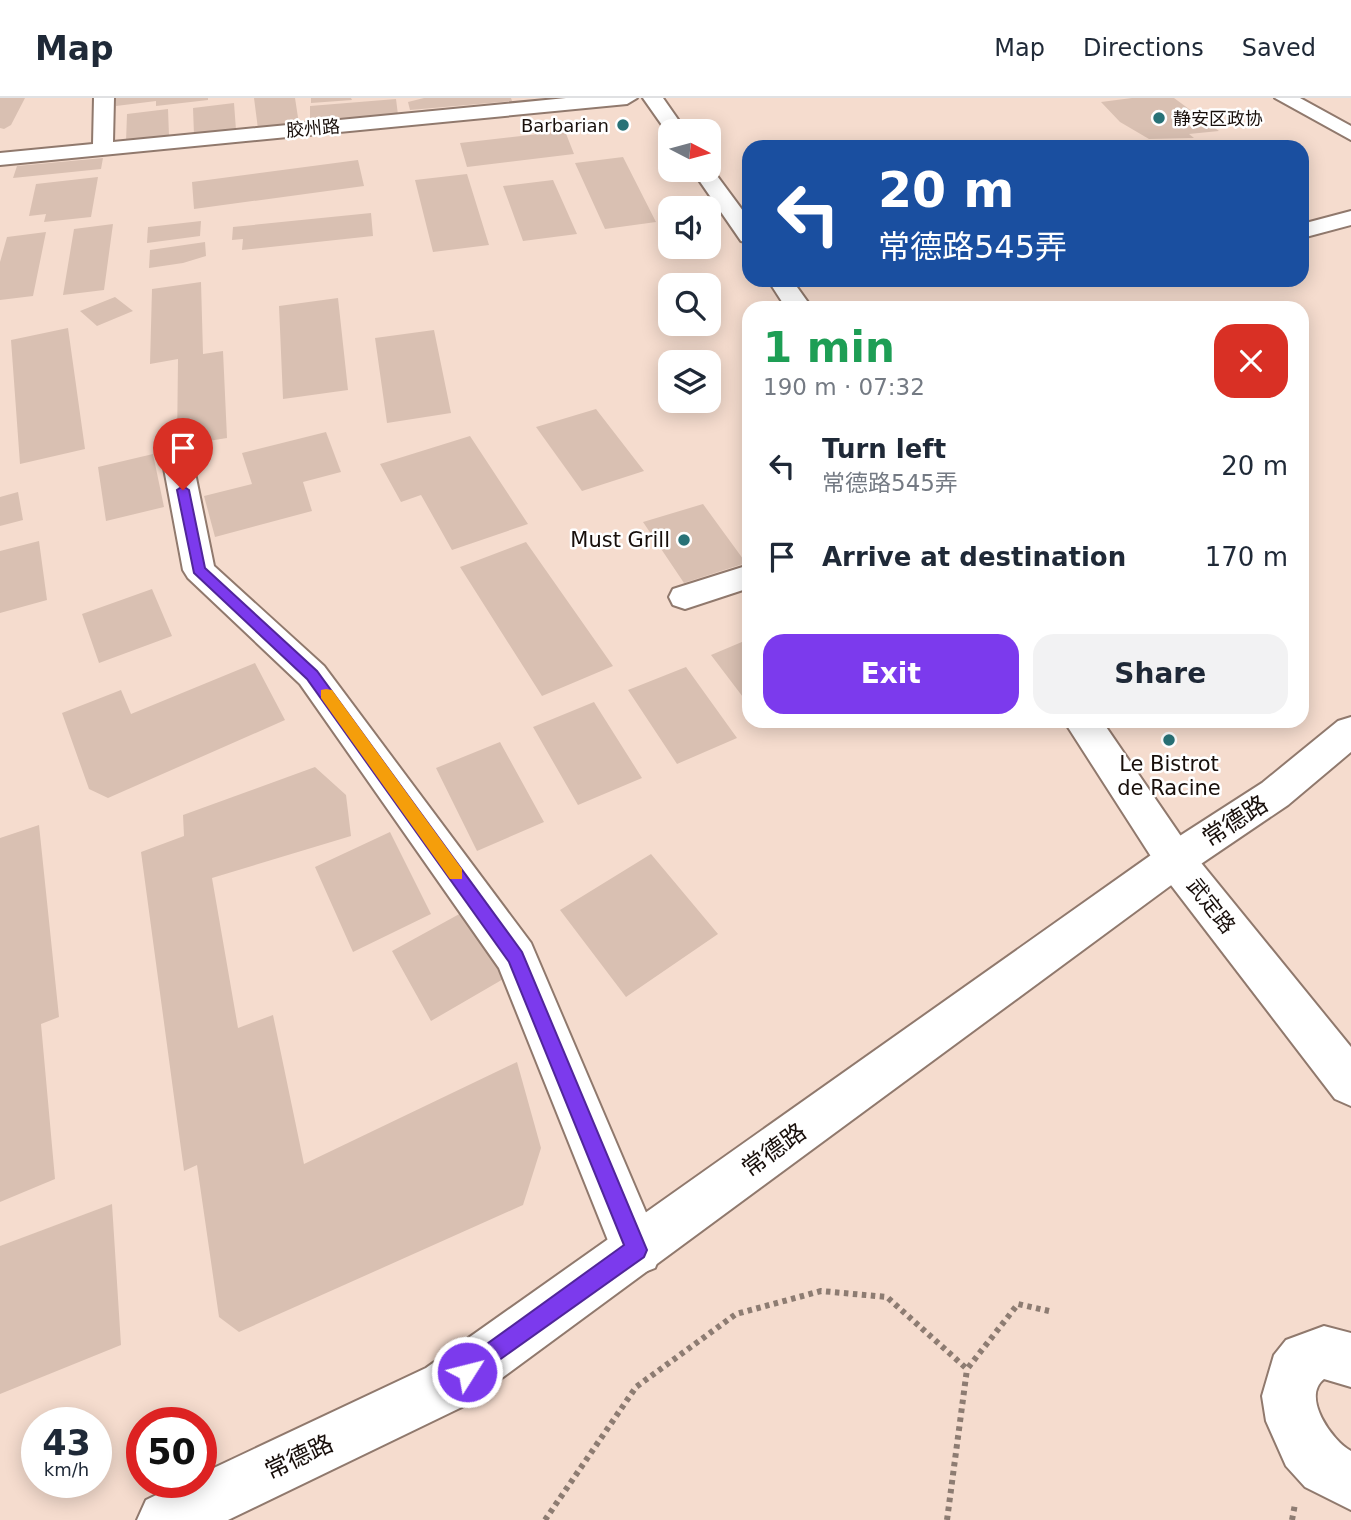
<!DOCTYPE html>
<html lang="en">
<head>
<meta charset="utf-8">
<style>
  :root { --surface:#fff; --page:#f2f2f3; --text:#1f2937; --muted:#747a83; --line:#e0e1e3; --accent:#7c3aed }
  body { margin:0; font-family:"DejaVu Sans","Noto Sans SC",sans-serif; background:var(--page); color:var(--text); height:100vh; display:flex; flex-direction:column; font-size:26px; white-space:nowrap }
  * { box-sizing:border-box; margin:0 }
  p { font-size:23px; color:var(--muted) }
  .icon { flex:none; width:38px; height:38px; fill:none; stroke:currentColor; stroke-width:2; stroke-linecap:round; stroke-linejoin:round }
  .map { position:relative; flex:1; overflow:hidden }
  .panel { position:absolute; left:742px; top:203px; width:567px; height:427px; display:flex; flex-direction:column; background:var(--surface); border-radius:21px; box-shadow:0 4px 18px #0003 }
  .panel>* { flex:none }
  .guide { position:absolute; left:742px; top:42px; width:567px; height:147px; border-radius:21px; box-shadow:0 4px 18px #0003; background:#1a4fa0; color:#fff; overflow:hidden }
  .needle { width:46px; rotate:96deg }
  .controls { position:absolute; left:658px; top:21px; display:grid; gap:14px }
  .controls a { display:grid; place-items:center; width:63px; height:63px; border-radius:14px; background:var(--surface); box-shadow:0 4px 18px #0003; font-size:35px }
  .speed { position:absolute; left:21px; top:1309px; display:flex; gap:14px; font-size:35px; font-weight:700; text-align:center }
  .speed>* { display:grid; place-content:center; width:91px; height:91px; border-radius:50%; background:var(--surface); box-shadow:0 4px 18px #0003; line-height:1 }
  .speed small { font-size:18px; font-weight:400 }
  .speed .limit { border:10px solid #d22; background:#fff; color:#111 }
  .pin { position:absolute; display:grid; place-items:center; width:60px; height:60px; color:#fff; margin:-72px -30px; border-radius:50% 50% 50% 0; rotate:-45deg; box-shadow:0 0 7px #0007 }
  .pin .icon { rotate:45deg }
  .me { position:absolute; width:77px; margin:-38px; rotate:54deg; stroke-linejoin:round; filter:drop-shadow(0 0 5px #0008) }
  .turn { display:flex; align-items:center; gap:24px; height:147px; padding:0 21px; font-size:32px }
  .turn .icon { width:91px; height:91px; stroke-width:2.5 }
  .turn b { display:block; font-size:49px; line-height:60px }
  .round { display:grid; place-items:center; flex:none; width:74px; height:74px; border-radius:21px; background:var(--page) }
  .head { display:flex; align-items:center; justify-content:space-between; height:119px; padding:0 21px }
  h1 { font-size:42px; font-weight:700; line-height:52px; color:#1e9e55 }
  .button { display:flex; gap:14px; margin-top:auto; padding:14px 21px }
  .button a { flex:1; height:80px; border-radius:21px; background:var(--accent); color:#fff; font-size:28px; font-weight:700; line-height:80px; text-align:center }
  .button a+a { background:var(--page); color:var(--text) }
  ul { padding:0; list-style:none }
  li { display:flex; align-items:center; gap:21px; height:91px; padding:0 21px }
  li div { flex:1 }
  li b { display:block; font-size:26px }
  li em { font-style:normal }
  header { display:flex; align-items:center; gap:42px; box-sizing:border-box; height:98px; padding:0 35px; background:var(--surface); border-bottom:2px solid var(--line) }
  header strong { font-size:33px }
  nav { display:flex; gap:38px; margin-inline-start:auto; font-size:24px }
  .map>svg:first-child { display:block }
</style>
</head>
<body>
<header>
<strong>Map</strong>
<nav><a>Map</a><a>Directions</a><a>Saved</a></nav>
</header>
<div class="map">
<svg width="1351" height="1422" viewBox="0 0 1351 1422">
  <rect width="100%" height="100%" fill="#f5dcce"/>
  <path fill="#d9c0b2" d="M0 0H25L11 27 4 31 0 30Z
    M116 0H208V2L156 8V3L116 8Z
    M254 0H295L299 26 258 31Z
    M311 0H351L352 2 311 5Z
    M424 0H511L512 3 410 12 408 4Z
    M1132 0H1174L1219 33 1189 36 1194 40 1149 41 1120 24 1101 4Z
    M396 1 398 17 310 25V8Z
    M234 5 236 32 194 37 193 10Z
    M168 11 169 38 126 44 127 16Z
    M565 33 574 56 467 69 460 45Z
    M623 59 656 124 605 131 575 65Z
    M103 60 101 71 13 80 17 68Z
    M358 62 364 88 194 111 192 84Z
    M467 76 489 147 433 154 415 82Z
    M98 79 91 119 44 124 46 116 29 118 36 86Z
    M553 82 577 136 523 143 503 88Z
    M371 115 373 138 242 152 243 141 232 142 233 129Z
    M201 123 200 138 147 145 148 129Z
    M113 126 104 192 63 197 74 131Z
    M46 134 33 198 0 202V164L7 139Z
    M205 144 206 158 183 165 149 170 150 152Z
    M201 184 203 256 223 253 227 340 177 348 178 261 150 266 152 191Z
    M115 199 133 213 97 228 80 213Z
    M338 200 348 292 283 301 279 208Z
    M68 230 85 351 20 366 11 242Z
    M434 232 451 315 387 325 375 240Z
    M596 311 644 373 582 393 536 329Z
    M326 334 341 374 303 384 312 413 215 439 204 398 252 386 242 355Z
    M470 338 528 426 452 452 421 397 401 404 380 366Z
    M153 356 164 409 106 423 98 369Z
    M18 394 23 422 0 428V399Z
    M703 406 746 465 684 485 643 424Z
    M39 443 47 502 0 515V453Z
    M526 444 613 568 542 598 460 469Z
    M152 491 172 538 99 565 82 516Z
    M749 541V607L711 557Z
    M255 565 285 622 108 700 89 691 62 615 121 592 131 616Z
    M686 569 737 640 677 666 628 592Z
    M594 604 642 680 578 707 533 629Z
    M500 644 544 724 477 753 436 670Z
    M315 669 346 697 351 738 212 780 238 930 273 917 304 1066 517 964 541 1050 523 1107 239 1234 219 1219 197 1067 184 1073 141 754 184 738 183 717Z
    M39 727 59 919 41 926 55 1081 0 1104V740Z
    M390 734 431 816 353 854 315 769Z
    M651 756 718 836 626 899 560 812Z
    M463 814 505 880 431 923 392 853Z
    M112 1106 121 1247 0 1296V1148Z"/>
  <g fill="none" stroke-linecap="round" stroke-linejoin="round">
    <defs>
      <path id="minor" d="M94 0H114L113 44 566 0H637L627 6 0 67V55L93 46Z
        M643 0H663L686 33H670L669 37Z
        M1275 0H1300L1351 28V42Z
        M709 67 749 121V145L741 143 692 72H709Z
        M1351 113V127L1302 140V126Z
        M768 182H792L812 210H786Z
        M178 356 188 358 193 365 214 468 324 568 531 845 662 1152 655 1170 637 1177 619 1170 499 870 300 586 188 480 183 472 163 365 168 358Z
        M749 467V490L685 511 673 507 669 499 673 491Z
        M1064 623H1102L1189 750 1351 949V1008L1335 1001 1161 774Z
        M1324 1228 1351 1235V1289L1324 1281C1301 1299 1332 1343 1351 1353V1412L1305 1389 1286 1368 1266 1323 1262 1298 1274 1257 1286 1242Z"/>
      <path id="major" d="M1351 619V654L1288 707 1189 774 464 1308 228 1422H137L146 1402 183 1384H201V1376L426 1270 1161 750 1262 685 1338 623Z"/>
    </defs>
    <use href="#minor" stroke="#90796d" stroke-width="4"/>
    <use href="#major" stroke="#90796d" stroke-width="4"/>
    <path stroke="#8d7c72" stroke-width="6" stroke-dasharray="4.5 4.5" stroke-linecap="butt" d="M545 1422 636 1289 736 1216 821 1193 887 1199 967 1271 1018 1206 1049 1213
      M947 1422 967 1271
      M1292 1422 1295 1406"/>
    <use href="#minor" fill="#fff" fill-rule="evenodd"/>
    <use href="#major" fill="#fff" fill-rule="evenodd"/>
  </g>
  <path fill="#7c3aed" stroke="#51269a" stroke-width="2" d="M183 388 189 392 205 470 317 573 522 854 647 1152 644 1159 467 1285 459 1282 455 1274 459 1266 624 1147 509 864 307 581 194 475 177 392Z"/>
  <path fill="#f59e0b" d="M326 591 332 592 462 771V781H450L321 600V592Z"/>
  <g fill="#287277" stroke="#fff" stroke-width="2.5">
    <circle cx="1159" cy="20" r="7"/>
    <circle cx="623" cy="27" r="7"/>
    <circle cx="684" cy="442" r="7"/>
    <circle cx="1169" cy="642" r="7"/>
  </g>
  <g text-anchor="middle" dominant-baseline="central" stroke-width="5" stroke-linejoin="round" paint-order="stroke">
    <g font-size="18" fill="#180f0b" stroke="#fff" text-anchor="start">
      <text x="1173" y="20">静安区政协</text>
      <text x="609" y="27" text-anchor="end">Barbarian</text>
    </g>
    <g font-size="18" fill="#180f0b" stroke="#fff">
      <text transform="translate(313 30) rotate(-5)">胶州路</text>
    </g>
    <g font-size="21" fill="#180f0b" stroke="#fff" text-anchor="end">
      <text x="670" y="442">Must Grill</text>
      <text x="1169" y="666" text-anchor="middle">Le Bistrot<tspan x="1169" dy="24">de Racine</tspan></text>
    </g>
    <g font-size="21" fill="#180f0b" stroke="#fff">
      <text transform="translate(1211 808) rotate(52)">武定路</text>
    </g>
    <g font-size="24" fill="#180f0b" stroke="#fff">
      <text transform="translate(1235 723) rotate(-33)">常德路</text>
      <text transform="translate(774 1052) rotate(-36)">常德路</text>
      <text transform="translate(299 1359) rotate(-25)">常德路</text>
    </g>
  </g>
</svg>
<div class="controls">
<a><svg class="needle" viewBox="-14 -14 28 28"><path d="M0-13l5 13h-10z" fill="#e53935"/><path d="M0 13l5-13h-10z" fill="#747a83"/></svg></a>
<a><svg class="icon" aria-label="sound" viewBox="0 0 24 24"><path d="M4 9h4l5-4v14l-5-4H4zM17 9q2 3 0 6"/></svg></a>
<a><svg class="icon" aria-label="search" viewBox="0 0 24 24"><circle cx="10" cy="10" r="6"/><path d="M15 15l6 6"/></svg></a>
<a><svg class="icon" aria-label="layers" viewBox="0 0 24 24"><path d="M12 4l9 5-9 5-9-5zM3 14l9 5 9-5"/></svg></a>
</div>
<div class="speed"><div>43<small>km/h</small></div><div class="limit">50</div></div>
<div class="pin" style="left:183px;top:392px;background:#d93025"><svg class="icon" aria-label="arrive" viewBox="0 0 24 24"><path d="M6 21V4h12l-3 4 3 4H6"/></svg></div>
<svg class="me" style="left:467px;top:1274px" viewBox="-20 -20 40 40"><circle r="17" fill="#7c3aed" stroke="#fff" stroke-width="3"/><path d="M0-11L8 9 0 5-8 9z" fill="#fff"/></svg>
<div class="guide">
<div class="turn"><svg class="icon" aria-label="left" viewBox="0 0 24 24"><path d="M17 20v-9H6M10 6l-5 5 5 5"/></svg><div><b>20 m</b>常德路545弄</div></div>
</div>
<section class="panel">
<div class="head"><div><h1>1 min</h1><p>190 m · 07:32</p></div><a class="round" style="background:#d93025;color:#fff"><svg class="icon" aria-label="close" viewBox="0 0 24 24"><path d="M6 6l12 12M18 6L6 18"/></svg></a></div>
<ul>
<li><svg class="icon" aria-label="left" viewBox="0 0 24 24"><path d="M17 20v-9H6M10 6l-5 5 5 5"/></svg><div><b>Turn left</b><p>常德路545弄</p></div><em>20 m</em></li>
<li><svg class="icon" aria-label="arrive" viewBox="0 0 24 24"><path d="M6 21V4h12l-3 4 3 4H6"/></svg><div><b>Arrive at destination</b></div><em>170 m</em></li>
</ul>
<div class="button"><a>Exit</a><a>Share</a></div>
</section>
</div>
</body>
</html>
